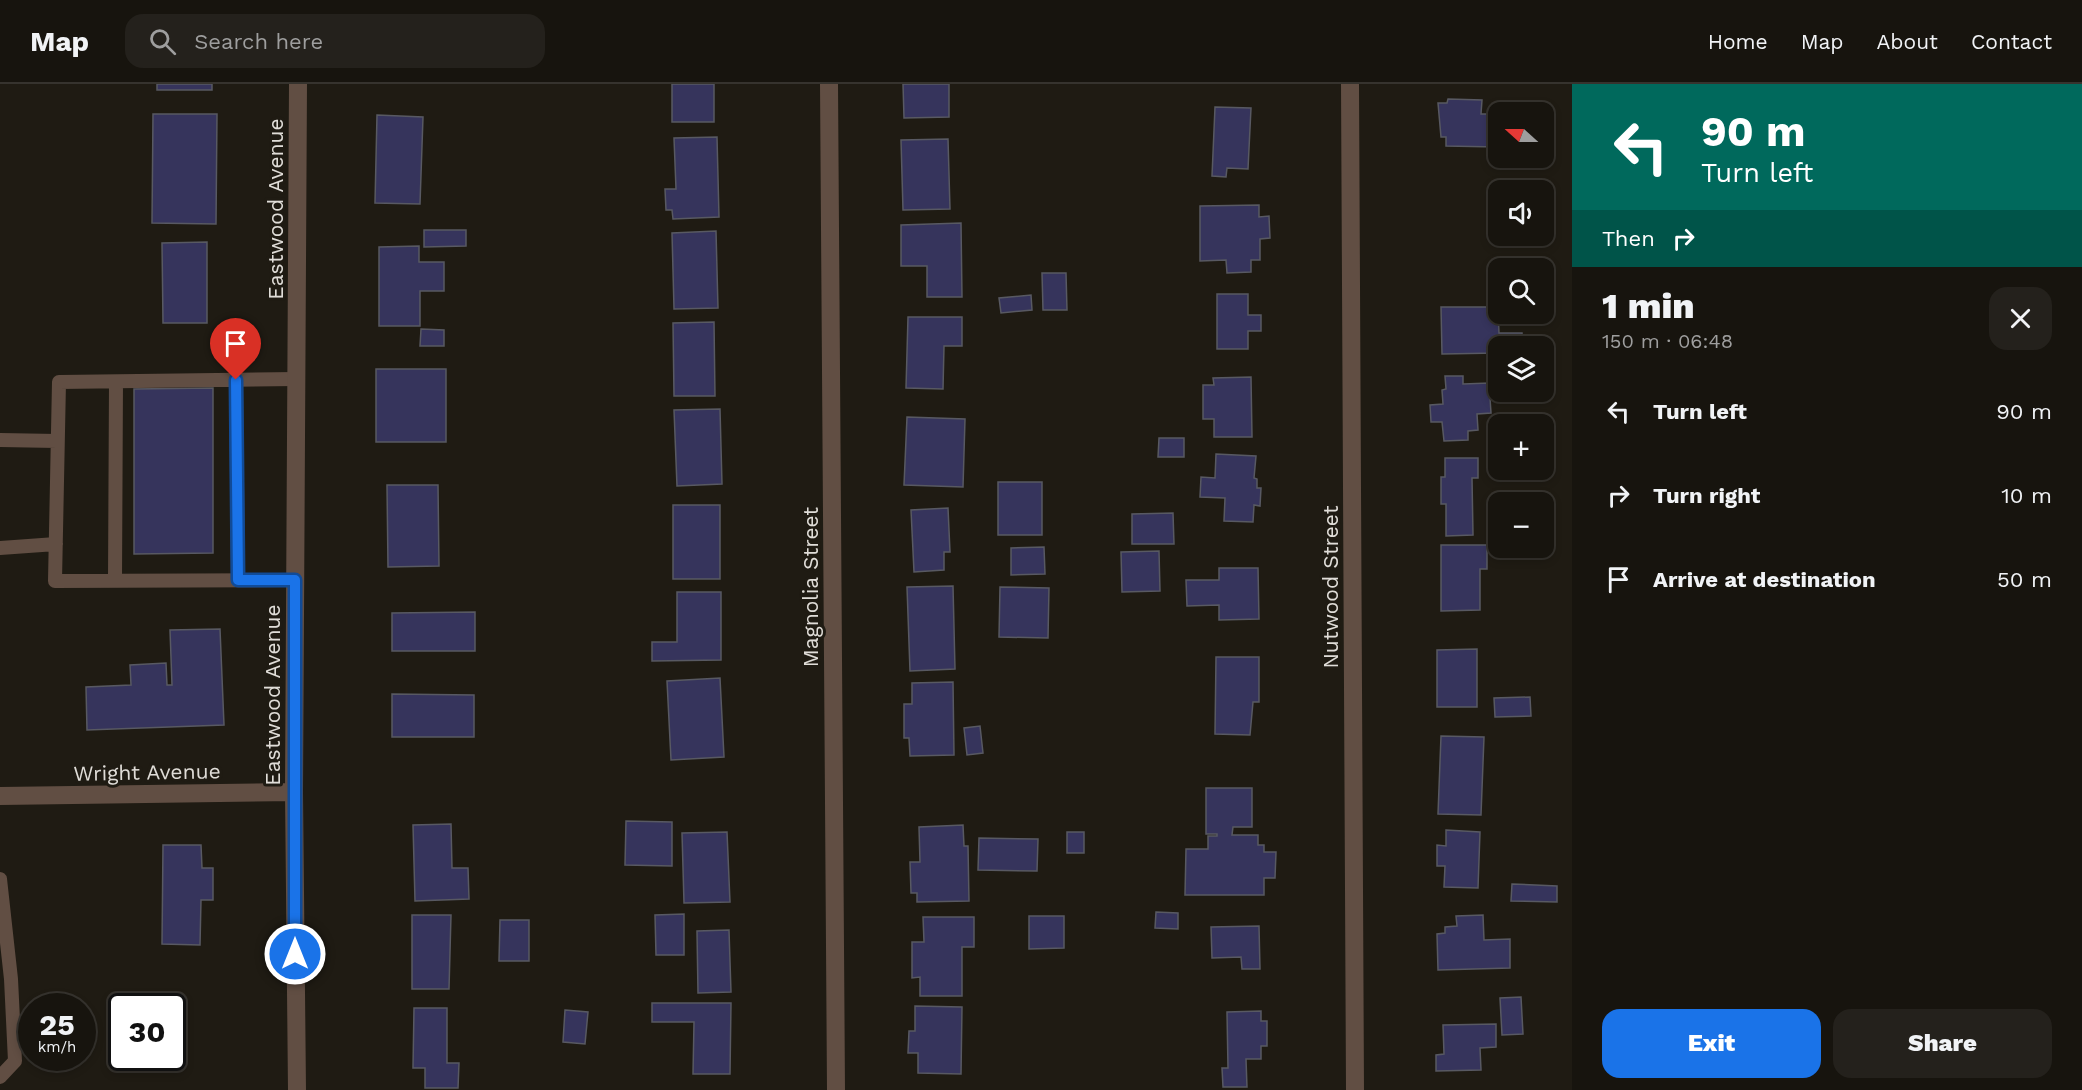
<!DOCTYPE html>
<html lang="en">
<head>
<meta charset="utf-8">
<style>
  :root { --surface:#17140e; --page:#24211c; --text:#f1f3f6; --muted:#9e9e9e; --line:#36332e; --accent:#1a73e8 }
  body { margin:0; font-family:"Work Sans",sans-serif; background:var(--page); color:var(--text); height:100vh; display:flex; flex-direction:column; font-size:22px; white-space:nowrap }
  * { box-sizing:border-box; margin:0 }
  p { font-size:20px; color:var(--muted) }
  .icon { flex:none; width:33px; height:33px; fill:none; stroke:currentColor; stroke-width:2; stroke-linecap:round; stroke-linejoin:round }
  .map { position:relative; flex:1; overflow:hidden }
  .details { display:flex; flex-direction:column; background:var(--surface); width:510px }
  .details>* { flex:none }
  .top-card { background:#00695c; color:#fff; overflow:hidden }
  .needle { width:39px; rotate:291deg }
  .controls { position:absolute; left:1488px; top:18px; display:grid; gap:12px }
  .controls a { display:grid; place-items:center; width:66px; height:66px; border-radius:12px; background:var(--surface); box-shadow:0 3px 9px #0003,0 0 0 2px var(--line); font-size:30px }
  .speed { position:absolute; left:18px; top:909px; display:flex; gap:12px; font-size:30px; font-weight:700; text-align:center }
  .speed>* { display:grid; place-content:center; width:78px; height:78px; border-radius:50%; background:var(--surface); box-shadow:0 3px 9px #0003,0 0 0 2px var(--line); line-height:1 }
  .speed small { font-size:15px; font-weight:400 }
  .speed .limit { border:3px solid #111; border-radius:9px; background:#fff; color:#111 }
  .pin { position:absolute; display:grid; place-items:center; width:51px; height:51px; color:#fff; margin:-62px -26px; border-radius:50% 50% 50% 0; rotate:-45deg; box-shadow:0 0 6px #0007 }
  .pin .icon { rotate:45deg }
  .me { position:absolute; width:66px; margin:-33px; rotate:0deg; stroke-linejoin:round; filter:drop-shadow(0 0 4px #0008) }
  .turn { display:flex; align-items:center; gap:21px; height:126px; padding:0 30px; font-size:27px }
  .turn .icon { width:78px; height:78px; stroke-width:2.5 }
  .turn b { display:block; font-size:42px; line-height:51px }
  .then { display:flex; align-items:center; height:57px; padding:0 30px; background:#0003; gap:12px; font-size:22px }
  .round { display:grid; place-items:center; flex:none; width:63px; height:63px; border-radius:18px; background:var(--page) }
  .overview { display:flex; align-items:center; justify-content:space-between; height:102px; padding:0 30px }
  h1 { font-size:36px; font-weight:800; line-height:45px }
  .cta { display:flex; gap:12px; margin-top:auto; padding:12px 30px }
  .cta a { flex:1; height:69px; border-radius:18px; background:var(--accent); color:#fff; font-size:24px; font-weight:800; line-height:69px; text-align:center }
  .cta a+a { background:var(--page); color:var(--text) }
  ul { padding:0; list-style:none }
  li { display:flex; align-items:center; gap:18px; height:84px; padding:0 30px }
  li div { flex:1 }
  li b { display:block; font-size:22px }
  li em { font-style:normal }
  header { display:flex; align-items:center; gap:36px; box-sizing:border-box; height:84px; padding:0 30px; background:var(--surface); border-bottom:2px solid var(--line) }
  header strong { font-size:28px }
  nav { display:flex; gap:33px; margin-inline-start:auto; font-size:21px }
  .search { width:420px; height:54px; background:var(--page); display:flex; align-items:center; gap:15px; box-sizing:border-box; padding:0 21px; border-radius:18px; color:var(--muted); font-size:22px }
  main { display:flex; flex:1; min-height:0 }
  .map>svg:first-child { display:block }
</style>
</head>
<body>
<header>
<strong>Map</strong>
<div class="search"><svg class="icon" aria-label="search" viewBox="0 0 24 24"><circle cx="10" cy="10" r="6"/><path d="M15 15l6 6"/></svg>Search here</div>
<nav><a>Home</a><a>Map</a><a>About</a><a>Contact</a></nav>
</header>
<main>
<div class="map">
<svg width="1572" height="1006" viewBox="0 0 1572 1006">
  <rect width="100%" height="100%" fill="#1f1b13"/>
  <path fill="#36345c" stroke="#585962" stroke-width="1.5" d="M157 0H212V6H157Z
    M672 0H714V38H672Z
    M903 0H949V33L904 34Z
    M1448 15 1482 16 1481 30H1498L1497 63 1446 62V53H1441L1438 19H1447Z
    M1215 23 1251 24 1248 85 1227 84 1226 93 1212 92Z
    M153 30H217L216 140 152 139Z
    M377 31 423 33 420 120 375 119Z
    M717 53 719 133 673 135 672 126H666L665 105H676L674 54Z
    M948 55 950 125 903 126 901 56Z
    M1259 121V133L1269 132 1270 154 1260 155V176H1251V188L1227 189 1226 176 1200 177V122Z
    M961 139 962 213H927V182H901V141Z
    M424 146H466V162L424 163Z
    M716 147 718 224 674 225 672 149Z
    M207 158V239H163L162 159Z
    M419 162V178H444V207H420V242H379V163Z
    M1042 189H1066L1067 226H1043Z
    M1217 210H1248V231H1261V247H1248V265H1217Z
    M1031 211 1032 226 1001 229 999 214Z
    M1441 223H1498L1499 249H1522V262H1498V269L1442 270Z
    M908 233H962V262H944L943 305 906 304Z
    M714 238 715 312H674L673 239Z
    M421 245 444 246V262H420Z
    M376 285H446V358H376Z
    M1445 292H1463V300L1489 299 1491 329 1477 330 1478 346 1468 347V356L1444 357 1442 338H1431L1430 321 1443 320 1442 306 1446 305Z
    M1251 293 1252 353H1214V335H1203V301H1214L1213 294Z
    M213 304V469L134 470V305Z
    M720 325 722 400 677 402 674 326Z
    M907 333 965 335 963 403 904 401Z
    M1159 354H1184V373H1158Z
    M1216 370 1256 372 1254 394 1257 395V404H1261L1260 422 1254 421 1253 438 1224 437 1225 414 1200 413 1201 393 1215 394Z
    M1445 374H1478V394H1472L1473 451 1446 452V420H1441V393H1445Z
    M998 398H1042V451H998Z
    M387 401H438L439 482 388 483Z
    M673 421H720V495H673Z
    M948 424 950 468H944V486L914 488 911 426Z
    M1173 429 1174 460H1132V430Z
    M1441 461H1487V485H1480V526L1441 527Z
    M1044 463 1045 490 1011 491V464Z
    M1159 467 1160 507 1122 508 1121 468Z
    M1219 484H1258L1259 535 1219 536V521L1187 522 1186 496H1219Z
    M953 502 955 585 910 587 907 503Z
    M1000 503 1049 504 1048 554 999 553Z
    M677 508H721V576L652 577V558H677Z
    M475 528V567H392V529Z
    M220 545 224 641 87 646 86 603 131 601 130 581 166 579 167 601H172L170 546Z
    M1477 565V623H1437V566Z
    M1216 573H1259V618H1253L1250 651 1215 650Z
    M720 594 724 673 671 676 667 597Z
    M953 598 954 671 910 672 909 654H904V620H912V599Z
    M392 610 474 611V653H392Z
    M1530 613 1531 632 1495 633 1494 614Z
    M980 642 983 669 967 671 964 644Z
    M1441 652 1484 653 1481 731 1438 730Z
    M1206 704H1252V743H1233L1232 751H1258V761H1264V768H1276L1275 794H1264V811H1185L1186 765H1208V752H1217V750H1206Z
    M626 737 672 738V782L625 781Z
    M451 740 452 784H468L469 815 415 817 413 741Z
    M963 741 964 762H968L969 817 917 818V809H911L910 778H920L919 743Z
    M1446 746 1480 748 1478 804 1444 803 1445 782H1437V761L1446 762Z
    M727 748 730 818 684 819 682 749Z
    M1067 748H1084V769H1067Z
    M979 754 1038 755 1037 787 978 786Z
    M163 761H201L202 784H213V816H201L200 861 162 860Z
    M1512 800 1557 802V818L1511 817Z
    M1156 828 1178 829V845L1155 844Z
    M684 830V871H656L655 831Z
    M412 831H451L449 905H412Z
    M1483 831 1484 856 1510 855V884L1438 886 1437 850 1445 849V843L1457 842 1456 832Z
    M1029 832H1064V864L1029 865Z
    M923 833H974V863H962V912H920V893L912 894V858H924Z
    M500 836H529V877H499Z
    M1259 842 1260 885H1242L1241 873 1212 874 1211 843Z
    M729 846 731 908 698 909 697 847Z
    M1521 913 1523 950 1502 951 1500 914Z
    M652 919H731L730 990H693L694 938H652Z
    M915 922 962 923 961 990 918 989V969H908L909 947H915Z
    M414 924H447V979H459L458 1004H425V984H413Z
    M565 926 588 928 585 960 563 958Z
    M1261 927V937H1267V962H1261V975H1246L1247 1003H1223L1222 984H1228L1227 928Z
    M1496 940V963L1480 964 1481 986 1436 987V971L1444 970 1443 941Z"/>
  <g fill="none" stroke-linecap="round" stroke-linejoin="round">
    <path stroke="#614e43" stroke-width="14" d="M236 296 238 496
      M0 356 57 357
      M0 464 56 460
      M295 496 55 497 59 298 296 295
      M115 497 116 298
      M0 795 11 895 15 977 0 993"/>
    <path stroke="#614e43" stroke-width="18" d="M829 0 836 1006
      M1350 0 1355 1006
      M0 712 294 708
      M297 1006 294 708 298 0"/>
  </g>
  <g fill="none" stroke-linecap="round" stroke-linejoin="round">
    <defs>
      <path id="route" d="M236 296 238 496H295V870"/>
    </defs>
    <use href="#route" stroke="#114b97" stroke-width="15"/>
    <use href="#route" stroke="#1a73e8" stroke-width="10"/>
  </g>
  <g text-anchor="middle" dominant-baseline="central" stroke-width="6" stroke-linejoin="round" paint-order="stroke">
    <g font-size="21" fill="#e0ddd8" stroke="#1f1b13">
      <text transform="translate(275 125) rotate(-90)">Eastwood Avenue</text>
      <text transform="translate(810 503) rotate(-90)">Magnolia Street</text>
      <text transform="translate(1330 503) rotate(-90)">Nutwood Street</text>
      <text transform="translate(272 611) rotate(-90)">Eastwood Avenue</text>
      <text transform="translate(147 688) rotate(-1)">Wright Avenue</text>
    </g>
  </g>
</svg>
<div class="controls">
<a><svg class="needle" viewBox="-14 -14 28 28"><path d="M0-13l5 13h-10z" fill="#e53935"/><path d="M0 13l5-13h-10z" fill="#9e9e9e"/></svg></a>
<a><svg class="icon" aria-label="sound" viewBox="0 0 24 24"><path d="M4 9h4l5-4v14l-5-4H4zM17 9q2 3 0 6"/></svg></a>
<a><svg class="icon" aria-label="search" viewBox="0 0 24 24"><circle cx="10" cy="10" r="6"/><path d="M15 15l6 6"/></svg></a>
<a><svg class="icon" aria-label="layers" viewBox="0 0 24 24"><path d="M12 4l9 5-9 5-9-5zM3 14l9 5 9-5"/></svg></a>
<a>+</a>
<a>−</a>
</div>
<div class="speed"><div>25<small>km/h</small></div><div class="limit">30</div></div>
<div class="pin" style="left:236px;top:296px;background:#d93025"><svg class="icon" aria-label="arrive" viewBox="0 0 24 24"><path d="M6 21V4h12l-3 4 3 4H6"/></svg></div>
<svg class="me" style="left:295px;top:870px" viewBox="-20 -20 40 40"><circle r="17" fill="#1a73e8" stroke="#fff" stroke-width="3"/><path d="M0-11L8 9 0 5-8 9z" fill="#fff"/></svg>
</div>
<section class="details">
<div class="top-card">
<div class="turn"><svg class="icon" aria-label="left" viewBox="0 0 24 24"><path d="M17 20v-9H6M10 6l-5 5 5 5"/></svg><div><b>90 m</b>Turn left</div></div>
<div class="then">Then<svg class="icon" aria-label="right" viewBox="0 0 24 24"><path d="M7 20v-9h11M14 6l5 5-5 5"/></svg></div>
</div>
<div class="overview"><div><h1>1 min</h1><p>150 m · 06:48</p></div><a class="round"><svg class="icon" aria-label="close" viewBox="0 0 24 24"><path d="M6 6l12 12M18 6L6 18"/></svg></a></div>
<ul>
<li><svg class="icon" aria-label="left" viewBox="0 0 24 24"><path d="M17 20v-9H6M10 6l-5 5 5 5"/></svg><div><b>Turn left</b></div><em>90 m</em></li>
<li><svg class="icon" aria-label="right" viewBox="0 0 24 24"><path d="M7 20v-9h11M14 6l5 5-5 5"/></svg><div><b>Turn right</b></div><em>10 m</em></li>
<li><svg class="icon" aria-label="arrive" viewBox="0 0 24 24"><path d="M6 21V4h12l-3 4 3 4H6"/></svg><div><b>Arrive at destination</b></div><em>50 m</em></li>
</ul>
<div class="cta"><a>Exit</a><a>Share</a></div>
</section>
</main>
</body>
</html>
